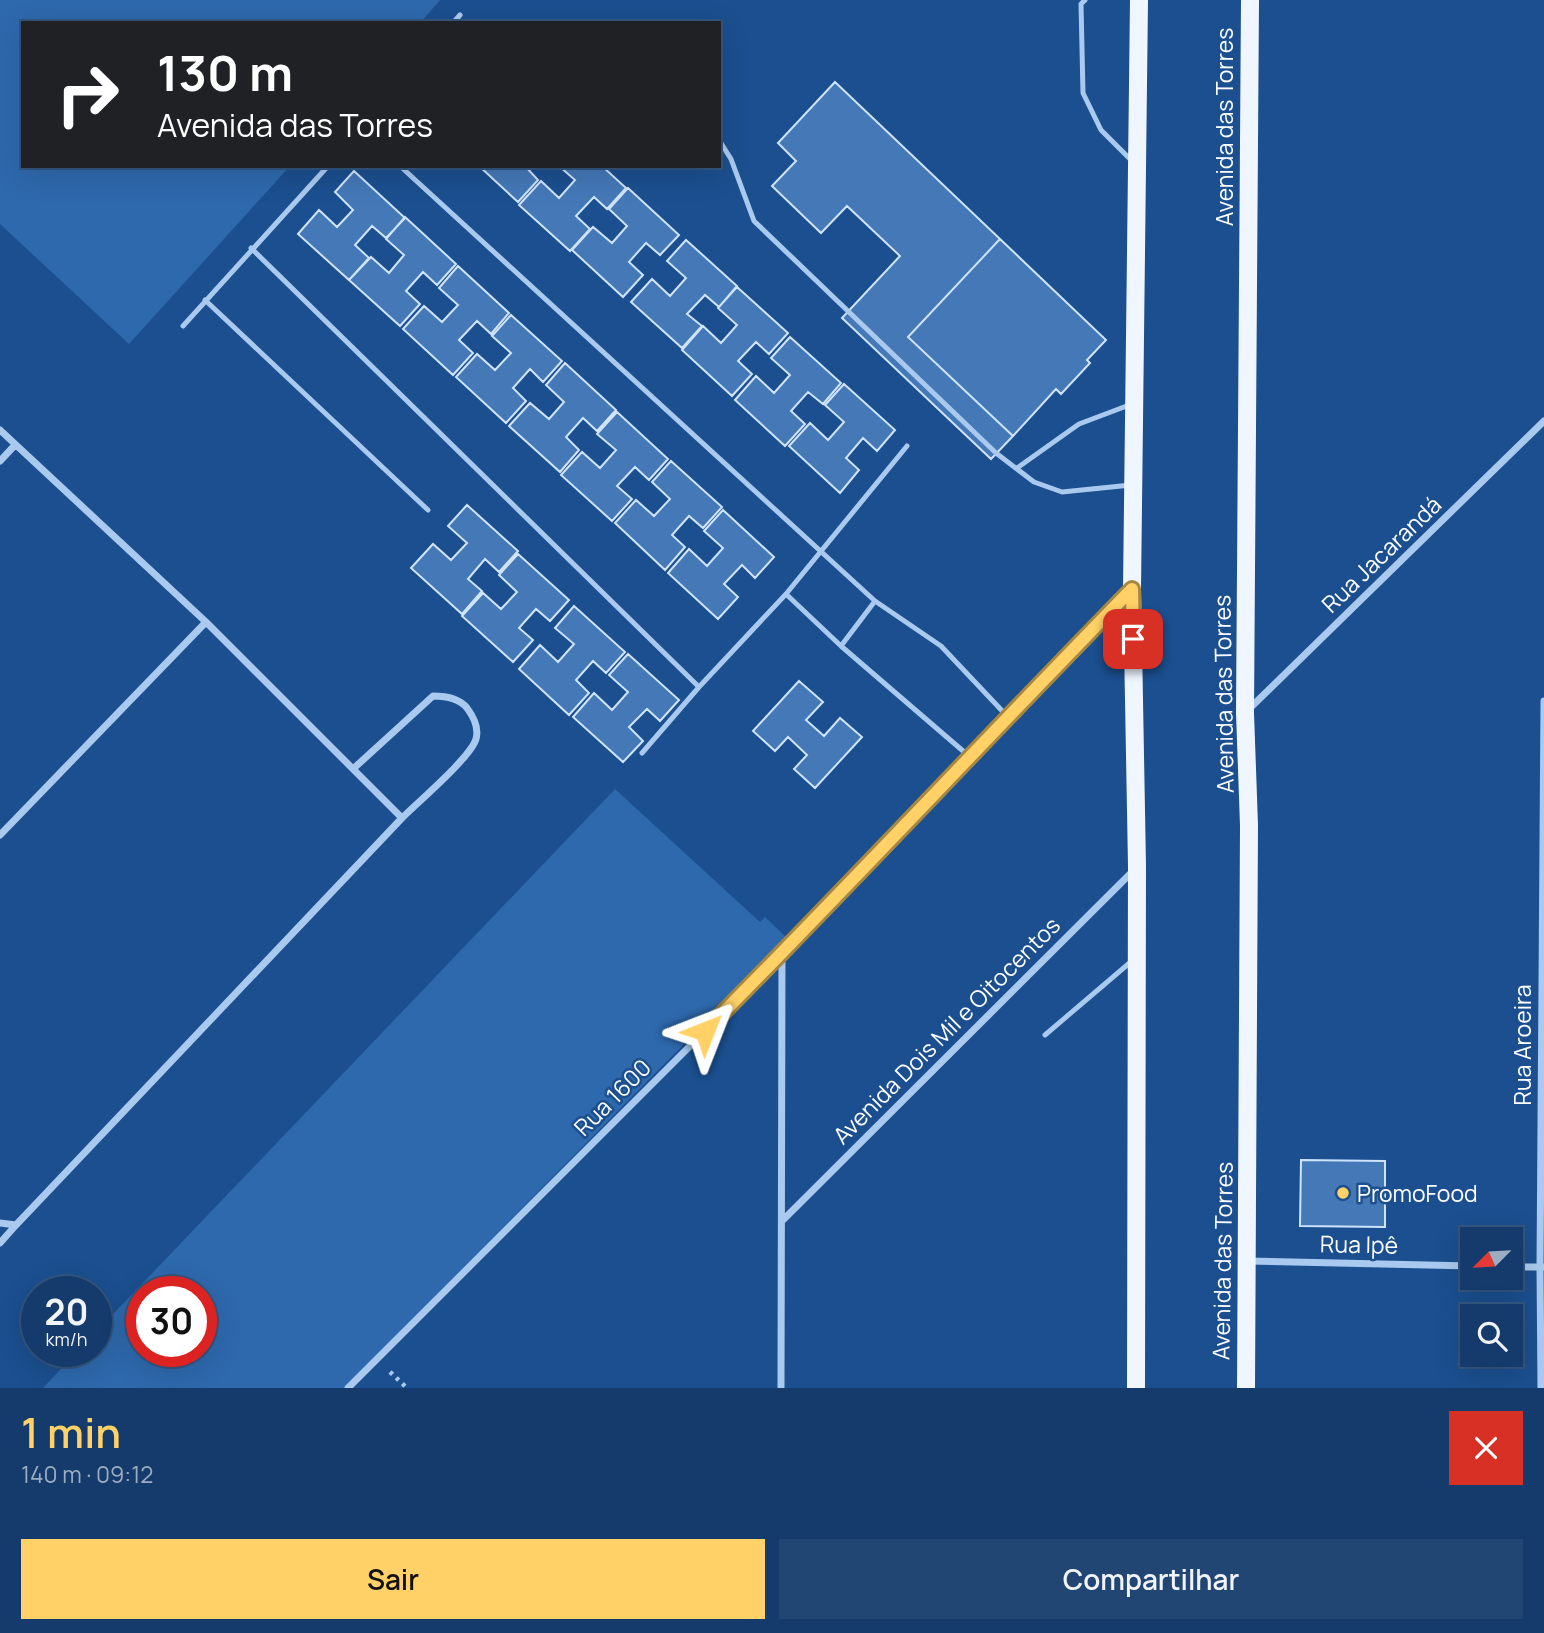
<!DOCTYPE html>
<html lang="pt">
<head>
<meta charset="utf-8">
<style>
  :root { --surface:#143b6b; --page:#214673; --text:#f1f3f6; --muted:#9dadc1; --line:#33557e; --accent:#ffd166 }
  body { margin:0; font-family:Manrope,sans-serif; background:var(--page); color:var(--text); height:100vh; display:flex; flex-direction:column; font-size:26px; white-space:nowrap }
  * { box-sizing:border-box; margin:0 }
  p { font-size:23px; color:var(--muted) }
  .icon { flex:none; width:38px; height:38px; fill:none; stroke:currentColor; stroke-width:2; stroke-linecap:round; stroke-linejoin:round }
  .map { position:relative; height:1388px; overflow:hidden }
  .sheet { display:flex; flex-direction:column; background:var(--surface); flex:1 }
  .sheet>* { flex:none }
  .hud { position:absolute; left:21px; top:21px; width:700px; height:147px; border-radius:0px; box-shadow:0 7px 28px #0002,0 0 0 2px var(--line); background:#202124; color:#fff; overflow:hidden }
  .needle { width:46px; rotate:246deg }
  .fabs { position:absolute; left:1460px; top:1227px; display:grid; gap:14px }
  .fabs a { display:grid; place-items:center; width:63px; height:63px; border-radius:0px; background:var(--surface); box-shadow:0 7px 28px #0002,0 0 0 2px var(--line); font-size:35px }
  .speed { position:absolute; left:21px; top:1276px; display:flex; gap:14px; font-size:35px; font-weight:700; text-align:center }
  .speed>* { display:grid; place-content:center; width:91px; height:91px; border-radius:50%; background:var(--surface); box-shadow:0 7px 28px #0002,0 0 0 2px var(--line); line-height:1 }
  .speed small { font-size:18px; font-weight:400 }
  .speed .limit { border:10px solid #d22; background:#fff; color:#111 }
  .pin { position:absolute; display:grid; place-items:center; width:60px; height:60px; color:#fff; margin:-30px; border-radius:14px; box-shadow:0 4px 10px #0006 }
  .me { position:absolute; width:77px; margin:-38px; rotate:45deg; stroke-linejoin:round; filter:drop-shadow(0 0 5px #0008) }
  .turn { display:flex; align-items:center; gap:24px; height:147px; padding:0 21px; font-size:32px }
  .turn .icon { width:91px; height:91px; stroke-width:2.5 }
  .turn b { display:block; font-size:49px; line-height:60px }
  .round { display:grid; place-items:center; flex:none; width:74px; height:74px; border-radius:0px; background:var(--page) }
  .head { display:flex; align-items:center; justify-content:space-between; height:119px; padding:0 21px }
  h1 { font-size:42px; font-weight:600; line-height:52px; color:var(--accent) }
  .action { display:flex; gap:14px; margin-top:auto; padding:14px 21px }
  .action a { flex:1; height:80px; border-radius:0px; background:var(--accent); color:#111; font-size:28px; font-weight:600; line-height:80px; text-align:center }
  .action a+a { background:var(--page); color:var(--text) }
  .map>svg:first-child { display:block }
</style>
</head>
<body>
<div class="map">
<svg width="1544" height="1388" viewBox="0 0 1544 1388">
  <rect width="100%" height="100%" fill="#1b4f8f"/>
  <path fill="#2e69ad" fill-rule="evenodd" d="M0 0H440L420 23H23V166H290L129 344 0 224Z
    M615 789 760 922 765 917 788 939 344 1388H43L78 1351H96V1332ZM142 1292H201V1351H142Z"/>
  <path fill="#4478b7" stroke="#cfe3fa" stroke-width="2" d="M835 82 1000 239 908 337 1013 436 991 459 842 318 900 256 847 206 821 233 772 186 796 161 778 143Z
    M479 166H525L538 180 518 202Z
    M559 166H602L626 188 607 209 594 197 576 216 590 229 570 251 519 205 541 181 559 198 575 180Z
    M354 171 405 218 386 238 372 226 355 245 369 258 349 280 298 234 319 210 337 227 353 210 335 192Z
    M628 188 679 235 660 255 646 243 629 262 643 275 623 297 572 250 593 227 612 243 627 226 609 209Z
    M405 217 456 264 437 285 423 272 406 291 420 304 400 326 349 280 371 257 389 273 404 255 386 239Z
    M1000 239 1106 340 1087 360 1090 363 1061 394 1056 389 1013 436 908 337Z
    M686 240 737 286 719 307 705 295 687 314 702 326 682 348 631 302 652 279 670 296 686 278 667 261Z
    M458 266 509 313 491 334 477 321 459 340 473 353 453 375 403 329 424 306 442 322 458 305 439 288Z
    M737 287 788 333 769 354 756 342 738 361 752 374 732 396 682 350 703 326 721 343 737 325 718 308Z
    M511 315 562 361 543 382 530 369 513 388 526 401 506 423 456 377 477 354 495 370 511 353 492 336Z
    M790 337 841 383 823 404 808 392 791 411 805 424 785 446 735 400 756 376 774 393 790 375 771 358Z
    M565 363 616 410 597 431 583 418 566 437 579 450 560 472 509 426 530 403 549 419 564 402 546 385Z
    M844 384 895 430 877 451 863 438 846 458 859 470 840 493 789 446 810 423 828 440 844 422 825 405Z
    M617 412 668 459 649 480 635 467 617 486 632 499 612 521 561 475 582 452 600 468 616 450 597 434Z
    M671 461 722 507 703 528 689 516 672 535 685 547 665 570 615 523 636 500 654 516 670 499 652 482Z
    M467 505 518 551 499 572 485 559 468 579 482 591 462 614 411 568 433 544 451 560 467 543 448 526Z
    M723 510 774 557 755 578 742 565 724 584 738 597 718 619 668 573 689 549 707 566 723 548 704 531Z
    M518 554 569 600 550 621 536 609 519 628 533 640 513 662 462 616 483 593 501 609 517 592 499 575Z
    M574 606 625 652 606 673 593 661 576 680 589 693 569 715 519 669 540 645 558 662 574 644 555 628Z
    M628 654 679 700 660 721 647 709 629 727 643 741 623 762 573 717 594 693 612 710 628 692 609 675Z
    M799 681 823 702 806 720 824 736 840 718 862 737 815 788 794 769 807 755 788 737 775 751 753 731Z
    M1301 1160 1385 1161V1227L1300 1226Z"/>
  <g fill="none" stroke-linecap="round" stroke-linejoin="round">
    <path stroke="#a9c9ee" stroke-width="4.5" stroke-dasharray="3.5 5" stroke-linecap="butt" d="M390 1372 407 1388"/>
    <path stroke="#a9c9ee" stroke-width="5" d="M1085 0 1081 4 1083 93 1101 130 1132 161
      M453 23 460 15
      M719 140 731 159 754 221 996 453 1034 482 1062 492 1131 485
      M400 166 875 601
      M251 248 699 687 642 753
      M205 300 428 510
      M183 326 328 166
      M1017 468 1079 424 1132 404
      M786 594 841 646
      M699 687 786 594 907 446
      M970 757 841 646 875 601 941 646 1007 716
      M1045 1035 1133 960"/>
    <path stroke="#a9c9ee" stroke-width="7" d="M0 430 206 622 402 818 16 1225
      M0 461 15 445
      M1248 710 1544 421
      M353 769 433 696C445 696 459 698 467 708 473 716 479 728 476 739 471 757 418 802 402 818
      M0 835 206 622
      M782 1221 1133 871
      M0 1223 16 1225 0 1243
      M1248 1261 1472 1266
      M1510 1267H1543
      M348 1388 782 954 1007 716 1129 592
      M781 1388 782 954
      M1541 1388 1540 1267 1544 701"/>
    <path stroke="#f0f6ff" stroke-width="18" d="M1136 1388 1137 866 1132 589 1139 0
      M1246 1388 1249 825 1245 713 1250 0"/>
  </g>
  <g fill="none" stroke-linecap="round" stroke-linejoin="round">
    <defs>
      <path id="route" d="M705 1031C849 886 989 735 1132 589L1133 639"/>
    </defs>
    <use href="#route" stroke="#a68842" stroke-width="18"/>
    <use href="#route" stroke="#ffd166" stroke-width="12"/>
  </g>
  <circle fill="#ffd166" stroke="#1b4f8f" stroke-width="2.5" cx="1343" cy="1193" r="7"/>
  <g text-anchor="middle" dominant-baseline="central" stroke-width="5" stroke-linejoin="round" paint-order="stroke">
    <g font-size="23" fill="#fff" stroke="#1b4f8f">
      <text transform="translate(1224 127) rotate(-90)">Avenida das Torres</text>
      <text transform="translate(1381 554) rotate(-44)">Rua Jacarandá</text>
      <text transform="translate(1223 694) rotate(-91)">Avenida das Torres</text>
      <text transform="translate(946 1030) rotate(-45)">Avenida Dois Mil e Oitocentos</text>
      <text transform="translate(1522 1045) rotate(-90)">Rua Aroeira</text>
      <text transform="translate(612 1097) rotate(-45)">Rua 1600</text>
      <text transform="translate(1359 1244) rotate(1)">Rua Ipê</text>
      <text transform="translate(1222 1261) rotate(-89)">Avenida das Torres</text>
    </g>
    <g font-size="23" fill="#fff" stroke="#1b4f8f" text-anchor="start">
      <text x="1357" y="1193">PromoFood</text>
    </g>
  </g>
</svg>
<div class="fabs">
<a><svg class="needle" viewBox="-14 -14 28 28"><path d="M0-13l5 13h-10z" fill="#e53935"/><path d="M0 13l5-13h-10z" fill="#9dadc1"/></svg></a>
<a><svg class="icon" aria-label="search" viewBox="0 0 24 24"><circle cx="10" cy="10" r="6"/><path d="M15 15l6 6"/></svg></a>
</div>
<div class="speed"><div>20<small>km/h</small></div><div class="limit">30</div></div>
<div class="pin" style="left:1133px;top:639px;background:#d93025"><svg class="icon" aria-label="arrive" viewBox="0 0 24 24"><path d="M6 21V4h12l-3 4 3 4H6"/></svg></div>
<svg class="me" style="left:705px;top:1031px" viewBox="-20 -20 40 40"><path d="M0-17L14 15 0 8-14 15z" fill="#ffd166" stroke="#fff" stroke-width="4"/></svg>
<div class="hud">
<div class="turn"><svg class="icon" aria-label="right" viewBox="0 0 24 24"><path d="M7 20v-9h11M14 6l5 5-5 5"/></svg><div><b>130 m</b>Avenida das Torres</div></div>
</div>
</div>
<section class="sheet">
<div class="head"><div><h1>1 min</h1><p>140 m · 09:12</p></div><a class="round" style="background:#d93025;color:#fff"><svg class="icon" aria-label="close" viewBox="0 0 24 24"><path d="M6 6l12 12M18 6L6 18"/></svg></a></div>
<div class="action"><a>Sair</a><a>Compartilhar</a></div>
</section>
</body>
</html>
